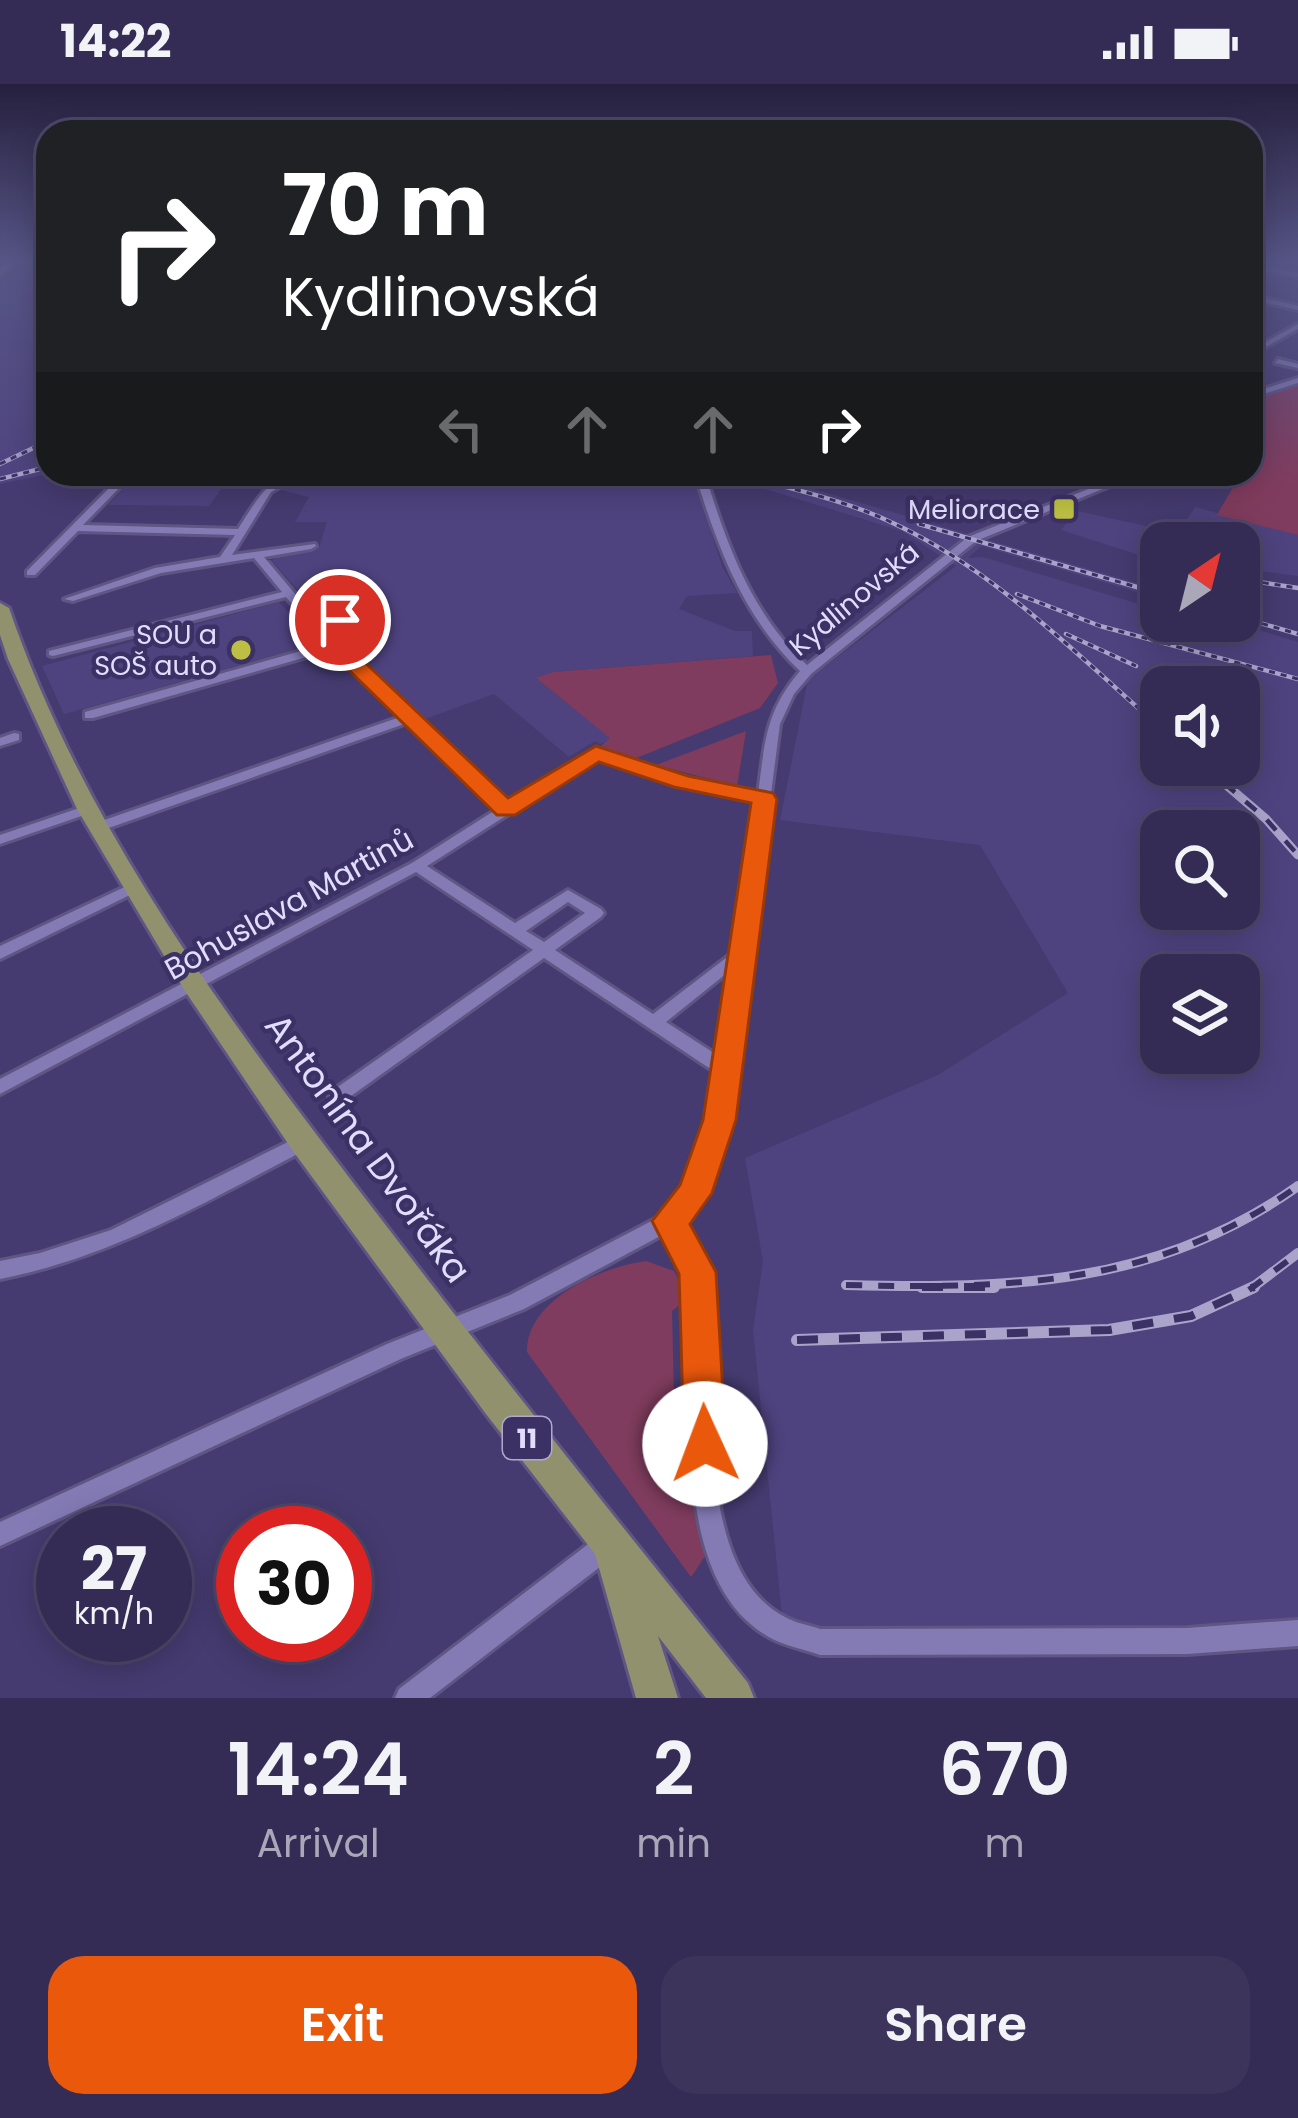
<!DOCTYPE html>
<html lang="en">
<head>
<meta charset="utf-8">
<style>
  :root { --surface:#342c54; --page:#3c345a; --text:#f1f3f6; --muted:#a9a7b8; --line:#4e486b; --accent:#ea580c }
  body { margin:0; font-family:Poppins,sans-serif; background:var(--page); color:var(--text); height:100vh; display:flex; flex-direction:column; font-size:45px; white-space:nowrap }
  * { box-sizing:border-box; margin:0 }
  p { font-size:39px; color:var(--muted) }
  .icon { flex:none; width:66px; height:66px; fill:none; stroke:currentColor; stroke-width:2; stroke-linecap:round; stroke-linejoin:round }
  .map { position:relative; height:1614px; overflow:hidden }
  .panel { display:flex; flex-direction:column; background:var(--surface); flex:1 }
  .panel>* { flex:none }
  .banner { position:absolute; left:36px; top:36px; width:1227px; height:366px; border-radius:36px; box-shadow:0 6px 30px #0003,0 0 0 3px var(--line); background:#202124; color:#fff; overflow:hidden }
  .needle { width:78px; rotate:35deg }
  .tools { position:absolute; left:1140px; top:438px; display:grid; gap:24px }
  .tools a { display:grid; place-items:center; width:120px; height:120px; border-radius:24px; background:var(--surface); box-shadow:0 6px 30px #0003,0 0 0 3px var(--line); font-size:60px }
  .speed { position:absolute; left:36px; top:1422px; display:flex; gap:24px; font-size:60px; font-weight:700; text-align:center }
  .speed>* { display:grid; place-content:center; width:156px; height:156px; border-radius:50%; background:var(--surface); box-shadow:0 6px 30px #0003,0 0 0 3px var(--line); line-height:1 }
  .speed small { font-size:30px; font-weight:400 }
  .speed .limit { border:18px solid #d22; background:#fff; color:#111 }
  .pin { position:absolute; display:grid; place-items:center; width:102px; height:102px; color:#fff; margin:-51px; border:6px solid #fff; border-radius:50%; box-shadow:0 3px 12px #0007 }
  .me { position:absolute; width:132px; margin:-66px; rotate:358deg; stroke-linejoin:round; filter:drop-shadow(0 0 9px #0008) }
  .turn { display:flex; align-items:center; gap:42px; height:252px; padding:0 48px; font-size:54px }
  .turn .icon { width:156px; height:156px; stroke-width:2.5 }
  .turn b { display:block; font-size:84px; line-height:102px }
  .lanes { display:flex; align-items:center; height:114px; padding:0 48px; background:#0003; justify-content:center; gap:60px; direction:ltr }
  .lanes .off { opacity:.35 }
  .eta { display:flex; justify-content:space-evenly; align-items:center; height:204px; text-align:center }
  .eta b { font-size:72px; font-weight:600; line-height:84px }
  .primary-button { display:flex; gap:24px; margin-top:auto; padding:24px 48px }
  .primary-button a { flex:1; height:138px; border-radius:36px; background:var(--accent); color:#fff; font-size:48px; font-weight:600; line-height:138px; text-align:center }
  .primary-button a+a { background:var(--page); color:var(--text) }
  .status { display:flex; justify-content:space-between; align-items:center; height:84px; padding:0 60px; background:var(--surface); direction:ltr }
  .status svg { height:33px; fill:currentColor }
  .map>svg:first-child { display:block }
</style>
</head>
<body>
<div class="status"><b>14:22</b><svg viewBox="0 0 49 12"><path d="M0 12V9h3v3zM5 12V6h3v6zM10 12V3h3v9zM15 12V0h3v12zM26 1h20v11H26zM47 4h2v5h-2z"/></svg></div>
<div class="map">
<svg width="1298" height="1614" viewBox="0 0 1298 1614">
  <rect width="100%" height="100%" fill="#453b70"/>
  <path fill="#4f437f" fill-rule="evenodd" d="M48 186V390L0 400V199L9 190Z
    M137 390H693L722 482 737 509 687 512 679 525 735 547H752L753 572 553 588 537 595 612 655 600 660 595 657 569 673 494 610 425 635 352 567 272 477 281 468 319 464 327 438H295L309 413 230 393 209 422 108 421Z
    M716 390H761L1161 506V537H1229L1298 558V1538L784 1551 753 1246 763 1177 745 1074 938 991 1068 909 980 761 780 736 808 596 956 482 902 447ZM981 462 1147 511V512L1139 520 983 473 968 474ZM1161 603H1239V681H1161ZM1161 747H1239V825H1161ZM1161 891H1239V969H1161Z
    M1195 423 1298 451V492L1239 484V459H1161V478L1061 446 1077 427 1178 449Z
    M279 518 319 559 64 630 42 582Z"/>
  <path fill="#803c5e" d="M1298 299V451L1217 431 1237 396 1219 390H1251V315Z
    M771 571 778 599 760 624 634 675 601 662 610 654 536 594 553 588Z
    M746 647 737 702 656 681Z
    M646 1177 674 1187 688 1214 672 1227 676 1399 694 1413 708 1468 691 1493 527 1268C526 1216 601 1183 646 1177Z"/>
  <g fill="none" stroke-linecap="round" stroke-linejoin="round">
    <defs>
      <path id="street" d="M0 176 15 178 0 180Z
        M1251 180 1298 189V193L1251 184Z
        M1251 211 1298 222V226L1251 215Z
        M1298 240V245L1251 271V266Z
        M1278 275 1298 280V284L1275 279Z
        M1298 294V299L1251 314V309Z
        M123 390H133L83 441 238 445C254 421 268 390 301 390L271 408 232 471 315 460 316 462 311 465 264 473 323 543 332 539 337 527H345L347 529 341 543 328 549 507 719 596 665 685 695 758 710C765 658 765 628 800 587 743 533 718 464 695 390H705C727 461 751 529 807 581L968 453 1126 390H1139L976 457 811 590 794 610 780 640 729 1036 704 1110 681 1138 701 1174 710 1202C717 1292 690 1484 785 1533 795 1539 809 1541 820 1545L1187 1544 1298 1536V1562L1187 1570 820 1571C803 1565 782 1561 767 1552 665 1491 696 1302 689 1202L684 1181 666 1149 524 1225 403 1274 0 1462V1438L387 1260 510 1211 663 1131 686 1106 711 1036 718 990 544 874 344 1017 338 1019 332 1017 329 1012 332 1007 533 866 416 788 0 1010V995L412 779 497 725 407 639 103 746H93L91 743 93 740 400 633 331 566 93 634H85V628L326 560 286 513 53 572 49 571V567L282 508 254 474 161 489 73 517 64 515 155 484 220 473 235 451 78 447 35 491H27V487ZM597 674 677 701 757 718 735 867 653 930 555 866 601 833 604 829 601 825 568 806 515 839 427 782ZM568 818 585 829 544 858 526 847ZM732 885 720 973 666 938Z
        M14 649 19 650V656L0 662V654Z
        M88 721 93 722 95 725 93 728 0 760V751Z
        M133 799 138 801 140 804 138 807 0 875V862Z
        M304 1050 311 1053 313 1058 311 1063C209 1116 113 1173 0 1195V1177L40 1169 111 1146Z
        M609 1448 618 1451 621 1460 618 1469 430 1614H395L399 1605 600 1451Z"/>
      <path id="primary" d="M9 176H19L0 192V184Z
        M0 519 9 524C86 749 237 948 381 1135 501 1292 624 1445 748 1599L754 1614H706L658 1552 678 1614H636L595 1470 486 1330 293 1067 185 907 77 725 8 575 0 551Z"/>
    </defs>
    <use href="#street" stroke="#5f5683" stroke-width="6"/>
    <use href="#primary" stroke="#5f5683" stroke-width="6"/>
    <use href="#street" fill="#847bb5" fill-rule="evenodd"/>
    <use href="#primary" fill="#92916e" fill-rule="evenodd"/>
    <defs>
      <path id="rail-far3" d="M0 380 48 357
        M737 390C790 405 847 416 897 441 996 488 1074 568 1155 639
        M0 395 48 383
        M919 440 1161 510
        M1239 495 1298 504
        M1017 510 1100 542 1298 595
        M1239 533 1298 550
        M1066 550 1136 582"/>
      <path id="rail-far2" d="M1151 636 1161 645
        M1203 681 1266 735 1298 771"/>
      <path id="rail-far1" d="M846 1201C1012 1205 1157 1202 1298 1102
        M1249 1206 1298 1169"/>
      <path id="rail" d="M922 1203H994
        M797 1256 1109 1246 1191 1232 1254 1203"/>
    </defs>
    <use href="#rail-far3" stroke="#aaa4cb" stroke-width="4.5"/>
    <use href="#rail-far2" stroke="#aaa4cb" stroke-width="9"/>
    <use href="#rail-far1" stroke="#aaa4cb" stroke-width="10"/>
    <use href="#rail" stroke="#aaa4cb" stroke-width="12"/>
    <use href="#rail-far3" stroke="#3b3164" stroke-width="3" stroke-dasharray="6" stroke-linecap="butt"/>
    <use href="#rail-far2" stroke="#3b3164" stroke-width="4.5" stroke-dasharray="14" stroke-linecap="butt"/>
    <use href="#rail-far1" stroke="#3b3164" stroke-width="6" stroke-dasharray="16" stroke-linecap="butt"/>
    <use href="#rail" stroke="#3b3164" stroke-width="8" stroke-dasharray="21" stroke-linecap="butt"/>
  </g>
  <linearGradient id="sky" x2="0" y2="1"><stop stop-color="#26203e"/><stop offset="0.44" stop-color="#565586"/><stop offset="1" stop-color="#565586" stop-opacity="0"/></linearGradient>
  <rect width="1298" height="402" fill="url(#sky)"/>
  <path fill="#ea580c" stroke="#983908" stroke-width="3" d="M333 531 350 536 334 549 508 714 596 662 688 692 773 709 777 715 736 1036 712 1109 690 1140 716 1188 726 1360 719 1375 705 1381 690 1375 684 1360 679 1190 652 1137 680 1101 703 1036 751 719 674 703 599 678 515 731H497L315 553V544Z"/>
  <g fill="#bcbf43" stroke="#3b3164" stroke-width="4.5">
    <rect x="1052" y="413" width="24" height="24" rx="6"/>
    <circle cx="241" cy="566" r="12"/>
  </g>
  <g text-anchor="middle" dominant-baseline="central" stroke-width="9" stroke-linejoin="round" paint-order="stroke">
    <g font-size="27" fill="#e1ddfd" stroke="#3b3164" text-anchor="end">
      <text x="1040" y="425">Meliorace</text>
      <text x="217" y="550">SOU a<tspan x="217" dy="31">SOŠ auto</tspan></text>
    </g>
    <g font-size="27" fill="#e1ddfd" stroke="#3b3164">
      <text transform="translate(854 515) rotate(-40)">Kydlinovská</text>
    </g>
    <rect fill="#3b3164" stroke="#afa9cf" stroke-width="3" x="503" y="1333" width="48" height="42" rx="9"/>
    <g font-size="27" font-weight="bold" fill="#e1ddfd">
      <text x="527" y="1354">11</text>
    </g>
    <g font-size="30" fill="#e1ddfd" stroke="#3b3164">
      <text transform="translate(289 820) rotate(-29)">Bohuslava Martinů</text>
    </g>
    <g font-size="36" fill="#e1ddfd" stroke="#3b3164">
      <text transform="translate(368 1064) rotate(54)">Antonína Dvořáka</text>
    </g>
  </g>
</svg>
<div class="tools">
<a><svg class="needle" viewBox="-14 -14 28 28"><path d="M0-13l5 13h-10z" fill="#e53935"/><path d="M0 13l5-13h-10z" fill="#a9a7b8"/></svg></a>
<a><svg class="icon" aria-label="sound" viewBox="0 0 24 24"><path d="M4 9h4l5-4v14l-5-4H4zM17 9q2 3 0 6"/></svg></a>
<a><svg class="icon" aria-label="search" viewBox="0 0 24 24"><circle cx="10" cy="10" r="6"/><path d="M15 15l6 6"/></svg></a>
<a><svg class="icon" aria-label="layers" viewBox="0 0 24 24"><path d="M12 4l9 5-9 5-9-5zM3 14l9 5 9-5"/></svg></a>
</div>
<div class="speed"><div>27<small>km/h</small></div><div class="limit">30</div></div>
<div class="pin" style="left:340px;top:536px;background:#d93025"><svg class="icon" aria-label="arrive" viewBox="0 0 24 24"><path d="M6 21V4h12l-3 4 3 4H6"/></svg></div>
<svg class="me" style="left:705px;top:1360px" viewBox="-20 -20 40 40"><circle r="19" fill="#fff"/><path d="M0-13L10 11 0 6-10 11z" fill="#ea580c"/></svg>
<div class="banner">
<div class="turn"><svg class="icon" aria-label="right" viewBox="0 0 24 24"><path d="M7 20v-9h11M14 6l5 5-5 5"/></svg><div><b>70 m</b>Kydlinovská</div></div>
<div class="lanes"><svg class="icon off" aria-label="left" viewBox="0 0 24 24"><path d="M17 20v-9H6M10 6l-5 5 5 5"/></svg><svg class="icon off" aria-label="ahead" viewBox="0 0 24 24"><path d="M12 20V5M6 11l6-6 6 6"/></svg><svg class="icon off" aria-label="ahead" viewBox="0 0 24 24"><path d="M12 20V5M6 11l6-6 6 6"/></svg><svg class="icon" aria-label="right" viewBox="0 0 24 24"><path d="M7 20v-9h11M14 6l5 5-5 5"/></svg></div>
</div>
</div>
<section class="panel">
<div class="eta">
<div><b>14:24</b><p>Arrival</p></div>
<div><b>2</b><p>min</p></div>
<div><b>670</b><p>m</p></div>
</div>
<div class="primary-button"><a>Exit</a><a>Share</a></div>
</section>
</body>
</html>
